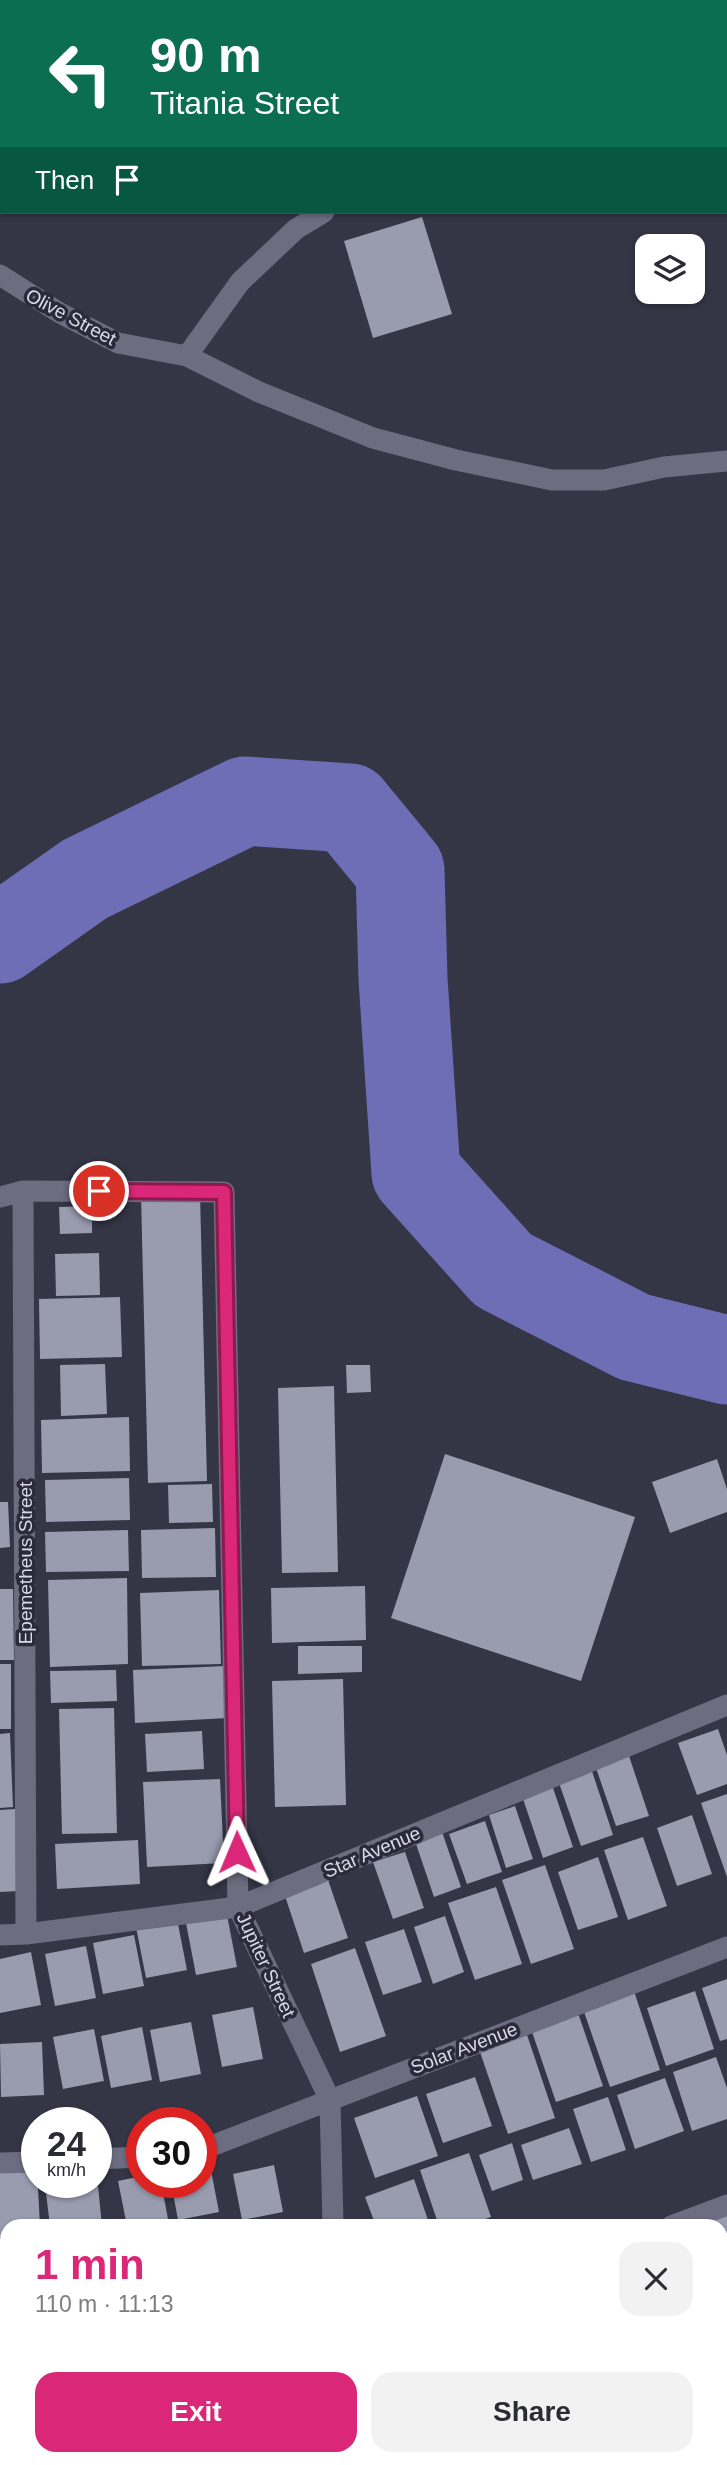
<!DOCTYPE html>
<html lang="en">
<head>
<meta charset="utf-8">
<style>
  :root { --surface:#fff; --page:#f2f2f3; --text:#2b2b33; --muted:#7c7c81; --accent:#db2777 }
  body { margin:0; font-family:Arial,sans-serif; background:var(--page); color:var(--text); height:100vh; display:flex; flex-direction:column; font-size:26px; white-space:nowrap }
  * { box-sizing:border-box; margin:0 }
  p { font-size:23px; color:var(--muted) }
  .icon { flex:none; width:38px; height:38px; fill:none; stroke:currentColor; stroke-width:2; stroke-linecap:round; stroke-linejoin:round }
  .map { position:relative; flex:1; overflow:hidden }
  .side { position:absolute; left:0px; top:2219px; width:728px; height:247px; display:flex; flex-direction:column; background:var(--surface); border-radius:21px 21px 0 0; box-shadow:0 2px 5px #0004 }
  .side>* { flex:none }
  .top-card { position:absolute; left:0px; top:0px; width:728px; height:214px; box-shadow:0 2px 5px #0004; background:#0b6e4f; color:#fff; overflow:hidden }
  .tools { position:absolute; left:635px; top:234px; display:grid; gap:14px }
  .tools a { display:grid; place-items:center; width:70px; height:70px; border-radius:14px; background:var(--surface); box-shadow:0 2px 5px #0004; font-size:35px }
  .speed { position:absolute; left:21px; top:2107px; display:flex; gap:14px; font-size:35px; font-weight:700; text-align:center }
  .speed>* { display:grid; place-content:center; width:91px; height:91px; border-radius:50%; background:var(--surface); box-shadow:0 2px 5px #0004; line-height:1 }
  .speed small { font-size:18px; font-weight:400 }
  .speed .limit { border:10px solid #d22; background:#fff; color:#111 }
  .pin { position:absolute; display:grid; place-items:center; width:60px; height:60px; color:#fff; margin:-30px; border:4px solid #fff; border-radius:50%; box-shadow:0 2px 7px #0007 }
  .me { position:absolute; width:77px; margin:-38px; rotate:359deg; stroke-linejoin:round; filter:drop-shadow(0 0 5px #0008) }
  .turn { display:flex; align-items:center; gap:24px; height:147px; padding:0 35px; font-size:32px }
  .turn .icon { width:91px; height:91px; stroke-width:2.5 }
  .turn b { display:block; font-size:49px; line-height:60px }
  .then { display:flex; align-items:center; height:66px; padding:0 35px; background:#0003; gap:14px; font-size:26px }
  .round { display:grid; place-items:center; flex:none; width:74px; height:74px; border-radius:21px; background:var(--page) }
  .headline { display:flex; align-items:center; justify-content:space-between; height:119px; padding:0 35px }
  h1 { font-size:42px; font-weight:800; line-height:52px; color:var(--accent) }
  .cta { display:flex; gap:14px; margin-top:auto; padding:14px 35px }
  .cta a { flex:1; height:80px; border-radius:21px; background:var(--accent); color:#fff; font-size:28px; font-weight:800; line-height:80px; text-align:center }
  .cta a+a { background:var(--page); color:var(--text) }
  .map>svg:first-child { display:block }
</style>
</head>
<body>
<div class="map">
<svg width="727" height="2465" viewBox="0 0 727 2465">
  <rect width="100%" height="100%" fill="#343545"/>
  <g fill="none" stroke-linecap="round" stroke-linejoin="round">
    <path stroke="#6e6eb7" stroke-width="89" d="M0 939 85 879 245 801 349 808 400 870 403 979 416 1173 503 1270 634 1337 727 1360"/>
  </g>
  <path fill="#999baf" d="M422 217 452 314 373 338 344 241Z
    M200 1193 207 1481 148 1483 141 1195Z
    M92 1206V1233L60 1234 59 1207Z
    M99 1253 100 1295 56 1296 55 1254Z
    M120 1297 122 1357 40 1359 39 1299Z
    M105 1364 107 1414 61 1416 60 1365Z
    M346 1365H370L371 1392 347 1393Z
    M334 1386 338 1572 282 1573 278 1388Z
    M129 1417 130 1471 42 1473 41 1420Z
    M445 1454 635 1517 581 1681 391 1618Z
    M717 1459 727 1489V1512L670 1533 652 1482Z
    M129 1478 130 1520 46 1522 45 1480Z
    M212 1484 213 1522 169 1523 168 1485Z
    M0 1502H8L10 1547 0 1548Z
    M215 1528 216 1577 142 1578 141 1530Z
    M128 1530 129 1571 46 1572 45 1532Z
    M127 1578 128 1664 50 1667 48 1580Z
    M365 1586 366 1640 272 1643 271 1588Z
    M0 1589H13L14 1660H0Z
    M219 1590 221 1664 142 1666 140 1593Z
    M298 1646H362V1672L298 1674Z
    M0 1664H11V1729H0Z
    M226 1666 228 1718 135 1723 133 1670Z
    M116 1670 117 1701 51 1703 50 1671Z
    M343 1679 346 1805 275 1807 272 1681Z
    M114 1708 117 1833 62 1834 59 1709Z
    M718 1729 727 1755V1784L697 1795 678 1743Z
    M202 1731 204 1769 147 1772 145 1734Z
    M10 1733 13 1807 0 1808V1734Z
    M629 1756 649 1816 616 1826 596 1768Z
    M592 1771 613 1835 581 1846 559 1783Z
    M220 1779 224 1863 147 1867 143 1782Z
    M552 1785 573 1847 543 1858 522 1796Z
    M727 1794V1877L701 1803Z
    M515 1806 533 1859 506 1868 489 1815Z
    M15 1809 18 1891 0 1892V1810Z
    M692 1815 712 1874 677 1886 657 1828Z
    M485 1821 502 1872 467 1884 449 1834Z
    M440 1826 461 1887 434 1897 413 1835Z
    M643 1837 667 1906 628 1920 604 1850Z
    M138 1840 140 1884 57 1889 55 1844Z
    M405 1852 424 1908 393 1919 373 1862Z
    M598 1857 618 1917 578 1930 558 1872Z
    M545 1865 574 1949 531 1964 502 1880Z
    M327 1877 348 1938 304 1953 284 1893Z
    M496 1887 522 1964 475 1980 448 1903Z
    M227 1915 237 1967 196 1975 186 1923Z
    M445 1916 464 1972 433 1984 414 1927Z
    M177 1919 187 1970 146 1978 136 1927Z
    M404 1929 422 1982 383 1995 365 1942Z
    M134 1935 144 1986 103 1994 93 1943Z
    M86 1946 96 1998 55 2006 45 1954Z
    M355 1948 386 2036 340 2052 311 1964Z
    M31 1952 41 2005 0 2013V1959Z
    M727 1979V2039L720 2041 702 1988Z
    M633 1988 660 2070 610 2087 582 2006Z
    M695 1991 714 2049 666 2066 647 2008Z
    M253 2007 263 2059 222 2067 212 2015Z
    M577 2010 603 2086 556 2102 530 2026Z
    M191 2022 201 2074 160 2082 150 2030Z
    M142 2027 152 2080 111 2088 101 2036Z
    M94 2029 104 2081 63 2089 53 2037Z
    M527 2035 555 2118 508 2134 480 2052Z
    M42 2042 44 2095 1 2097 0 2044Z
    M716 2057 727 2088V2119L692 2131 673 2072Z
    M475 2077 492 2126 443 2143 426 2094Z
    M665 2078 684 2131 635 2149 617 2095Z
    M417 2096 438 2156 375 2178 354 2118Z
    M608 2097 626 2150 591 2162 573 2109Z
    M569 2128 582 2164 533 2180 521 2145Z
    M512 2143 523 2180 492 2191 479 2155Z
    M469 2153 491 2217 465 2226H439L420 2170Z
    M210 2165 219 2212 178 2220 171 2182H201V2167Z
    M274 2165 283 2212 242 2220 233 2174Z
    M37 2170 40 2226H7V2236L0 2237V2172Z
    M142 2176V2182H161L168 2219 127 2226 118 2181Z
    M414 2179 430 2226H376L365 2197Z
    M98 2186 102 2226H50L46 2193Z
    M727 2210V2260H726L721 2243V2226H716L712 2215Z
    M7 2269V2334L0 2335V2270Z
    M721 2320 727 2336V2355L721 2357Z
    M727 2437V2465H711L709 2459H721V2440Z
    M2 2449H7V2459H54V2465H3Z
    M148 2459H200L201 2465H149Z
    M228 2459H280V2465H228Z
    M356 2459H431L433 2465H358Z
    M440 2459H488L490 2465H443Z
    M498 2459H515L500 2464Z
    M684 2459H693L695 2465H668Z"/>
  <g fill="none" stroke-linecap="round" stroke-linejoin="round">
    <path stroke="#6c6d80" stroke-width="21" d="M726 80H727
      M0 275 60 313 118 343 187 356 259 392 373 438 456 460 552 480H604L664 467 727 461
      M187 356 240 282 296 229 324 212
      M23 1191 26 1934
      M0 1197 23 1191 224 1192 238 1907 330 2100 333 2226
      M0 1935 26 1934 238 1907 727 1705
      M201 2150 727 1947
      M96 2159 142 2157
      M0 2163 37 2162
      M671 2226 727 2205
      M0 2404H7
      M721 2431 727 2429
      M115 2459V2465
      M341 2459V2465
      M626 2465 644 2459"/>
  </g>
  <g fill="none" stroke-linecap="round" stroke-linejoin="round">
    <defs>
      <path id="route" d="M99 1191 224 1192 237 1852"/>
    </defs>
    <use href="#route" stroke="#8e194d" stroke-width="18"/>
    <use href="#route" stroke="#db2777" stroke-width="12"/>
  </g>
  <g text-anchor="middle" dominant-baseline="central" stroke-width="7" stroke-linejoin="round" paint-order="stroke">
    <g font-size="19" fill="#d9dae5" stroke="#2a2a3b">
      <text transform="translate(71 317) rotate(28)">Olive Street</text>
      <text transform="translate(25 1563) rotate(-90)">Epemetheus Street</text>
      <text transform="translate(372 1852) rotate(-23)">Star Avenue</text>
      <text transform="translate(266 1965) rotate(65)">Jupiter Street</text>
      <text transform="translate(464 2048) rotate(-21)">Solar Avenue</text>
    </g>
  </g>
</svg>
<div class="tools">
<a><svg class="icon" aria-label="layers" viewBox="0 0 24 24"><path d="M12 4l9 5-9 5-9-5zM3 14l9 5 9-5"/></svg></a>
</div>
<div class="speed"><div>24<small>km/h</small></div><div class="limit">30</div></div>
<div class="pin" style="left:99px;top:1191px;background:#d93025"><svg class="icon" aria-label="arrive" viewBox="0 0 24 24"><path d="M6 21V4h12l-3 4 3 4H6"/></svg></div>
<svg class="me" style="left:237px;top:1852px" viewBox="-20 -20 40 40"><path d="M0-17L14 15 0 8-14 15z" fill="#db2777" stroke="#fff" stroke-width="4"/></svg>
<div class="top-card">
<div class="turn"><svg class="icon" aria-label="left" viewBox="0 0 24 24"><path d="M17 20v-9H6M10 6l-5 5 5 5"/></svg><div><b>90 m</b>Titania Street</div></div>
<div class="then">Then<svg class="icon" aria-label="arrive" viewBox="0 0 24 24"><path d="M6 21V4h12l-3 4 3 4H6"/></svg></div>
</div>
<section class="side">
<div class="headline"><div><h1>1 min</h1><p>110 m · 11:13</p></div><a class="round"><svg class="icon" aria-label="close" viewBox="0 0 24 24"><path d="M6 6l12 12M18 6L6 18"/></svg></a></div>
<div class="cta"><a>Exit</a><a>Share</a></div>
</section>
</div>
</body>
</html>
